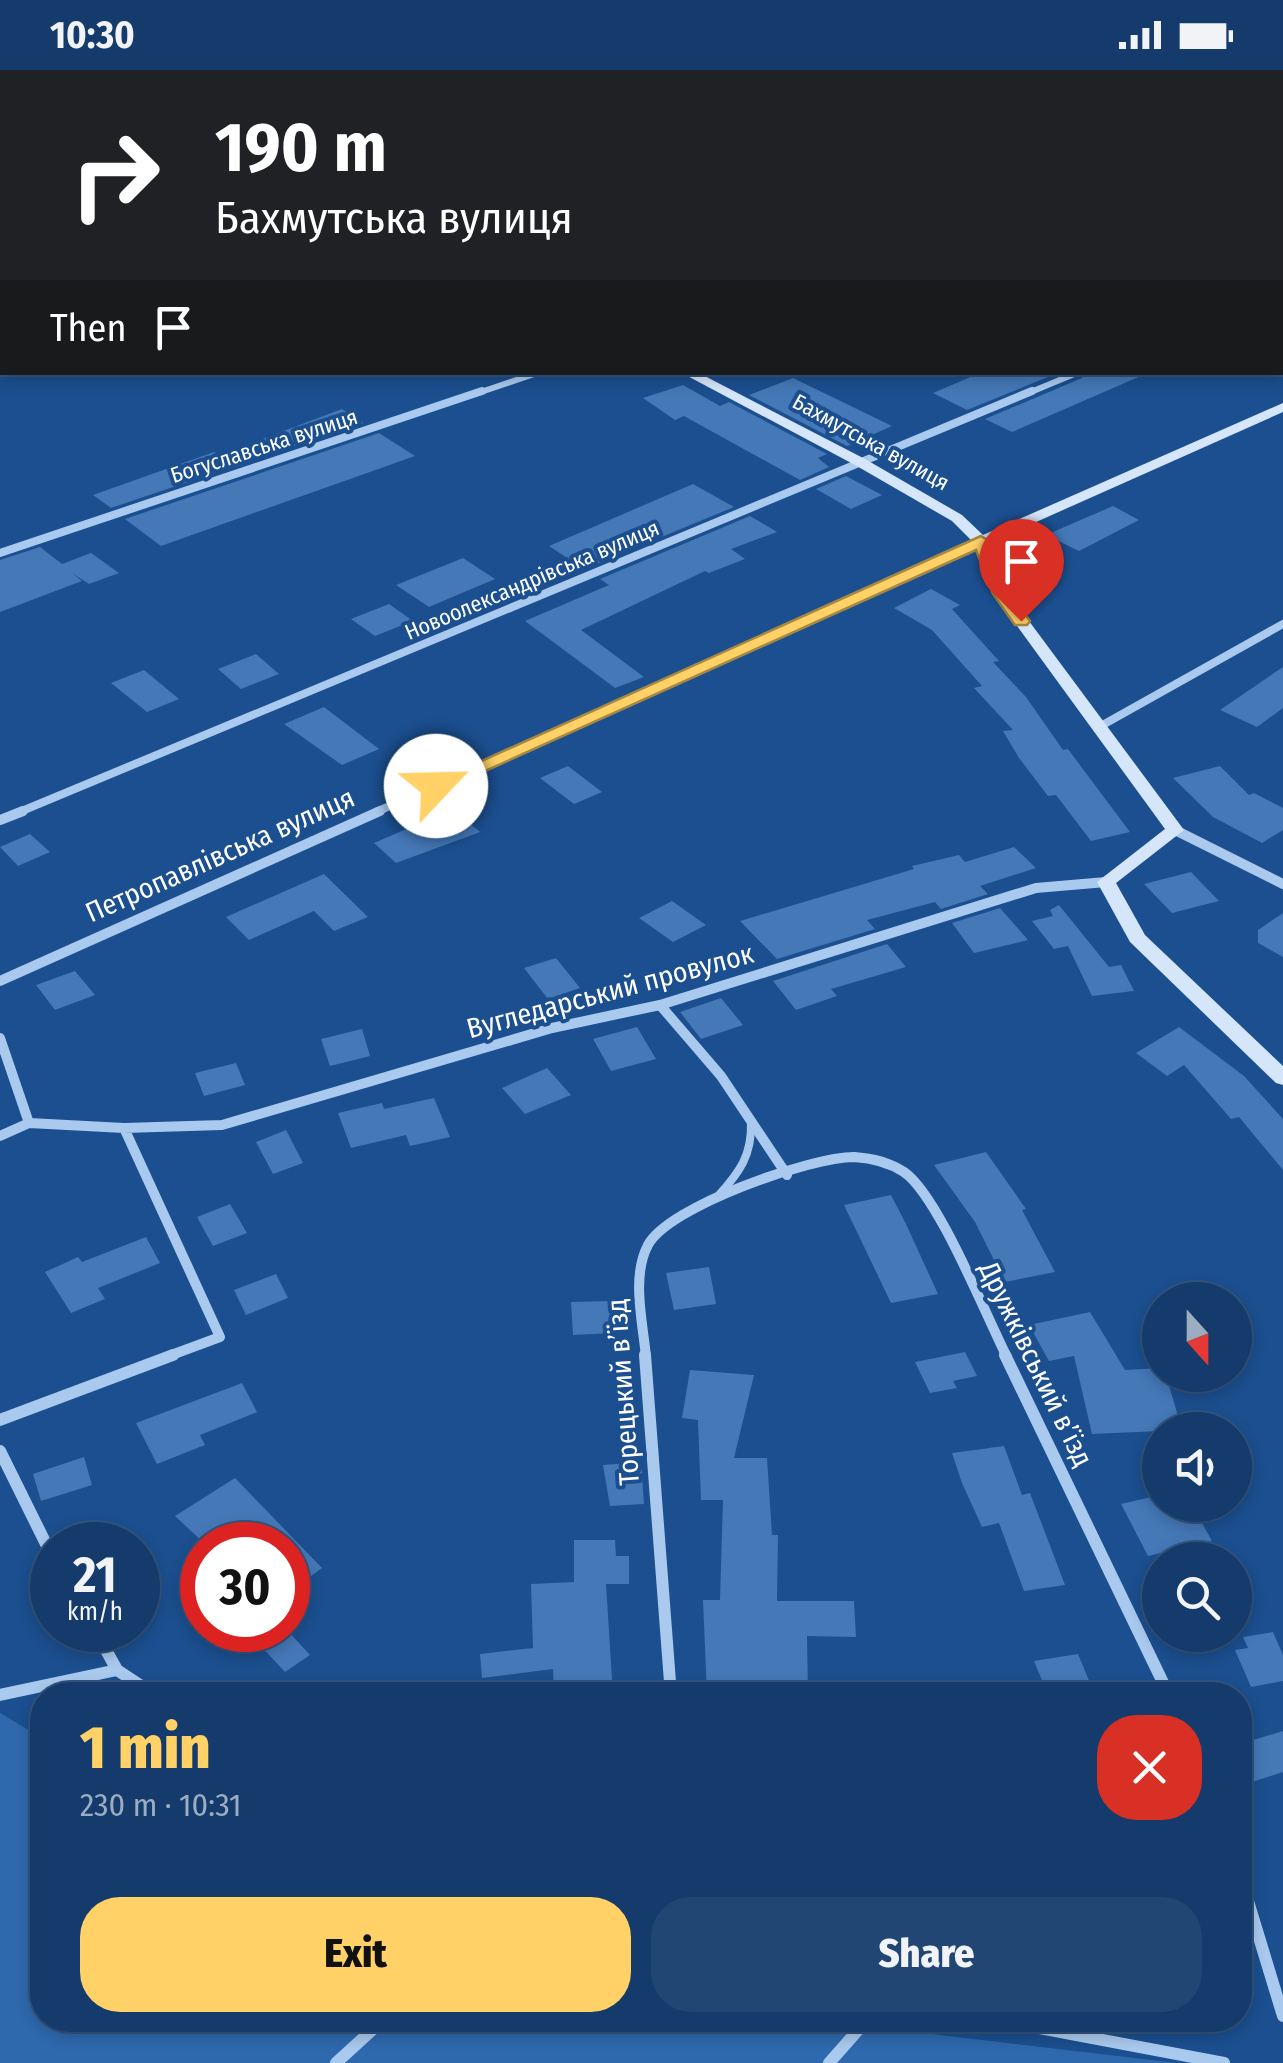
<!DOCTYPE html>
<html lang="en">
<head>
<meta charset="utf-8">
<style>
  :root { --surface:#143b6b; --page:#214673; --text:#f1f3f6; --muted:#9dadc1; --line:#33557e; --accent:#ffd166 }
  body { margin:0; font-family:"Fira Sans Condensed",sans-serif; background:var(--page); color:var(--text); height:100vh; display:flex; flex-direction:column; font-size:38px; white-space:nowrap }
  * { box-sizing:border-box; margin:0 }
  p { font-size:32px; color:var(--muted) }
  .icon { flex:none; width:55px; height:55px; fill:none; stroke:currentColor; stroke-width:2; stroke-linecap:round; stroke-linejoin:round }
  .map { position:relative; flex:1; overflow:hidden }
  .sheet { position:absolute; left:30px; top:1612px; width:1222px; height:350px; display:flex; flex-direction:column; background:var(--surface); border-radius:40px; box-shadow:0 5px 15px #0003,0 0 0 2px var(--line) }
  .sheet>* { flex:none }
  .banner { position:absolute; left:0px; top:0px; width:1285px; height:305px; box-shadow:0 5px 15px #0003,0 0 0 2px var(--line); background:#202124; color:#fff; overflow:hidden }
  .needle { width:65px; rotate:159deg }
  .buttons { position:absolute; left:1142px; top:1212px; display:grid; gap:20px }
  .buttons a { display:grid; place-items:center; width:110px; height:110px; border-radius:50%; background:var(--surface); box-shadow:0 5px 15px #0003,0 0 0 2px var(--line); font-size:50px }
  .speed { position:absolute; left:30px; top:1452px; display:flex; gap:20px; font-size:50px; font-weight:700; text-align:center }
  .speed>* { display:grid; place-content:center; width:130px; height:130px; border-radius:50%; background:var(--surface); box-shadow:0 5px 15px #0003,0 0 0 2px var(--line); line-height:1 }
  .speed small { font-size:25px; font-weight:400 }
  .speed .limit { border:15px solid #d22; background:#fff; color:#111 }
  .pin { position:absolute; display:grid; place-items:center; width:85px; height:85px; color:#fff; margin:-102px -42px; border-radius:50% 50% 50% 0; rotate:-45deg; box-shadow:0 0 10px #0007 }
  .pin .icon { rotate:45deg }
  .me { position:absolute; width:110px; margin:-55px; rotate:66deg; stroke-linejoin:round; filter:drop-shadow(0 0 8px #0008) }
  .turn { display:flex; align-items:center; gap:35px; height:210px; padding:0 50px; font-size:45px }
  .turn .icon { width:130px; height:130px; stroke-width:2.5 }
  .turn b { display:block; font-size:70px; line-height:85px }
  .then { display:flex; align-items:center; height:95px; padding:0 50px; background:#0003; gap:20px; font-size:38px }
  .round { display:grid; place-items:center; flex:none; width:105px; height:105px; border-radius:40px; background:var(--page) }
  .head { display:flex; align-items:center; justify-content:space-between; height:170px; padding:0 50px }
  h1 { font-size:60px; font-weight:800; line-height:75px; color:var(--accent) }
  .button { display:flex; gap:20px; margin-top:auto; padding:20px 50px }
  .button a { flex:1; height:115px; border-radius:40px; background:var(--accent); color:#111; font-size:40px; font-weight:800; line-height:115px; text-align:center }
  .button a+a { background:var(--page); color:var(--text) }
  .status { display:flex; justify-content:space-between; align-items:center; height:70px; padding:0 50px; background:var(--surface); direction:ltr }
  .status svg { height:28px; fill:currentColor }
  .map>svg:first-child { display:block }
</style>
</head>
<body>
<div class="status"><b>10:30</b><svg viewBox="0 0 49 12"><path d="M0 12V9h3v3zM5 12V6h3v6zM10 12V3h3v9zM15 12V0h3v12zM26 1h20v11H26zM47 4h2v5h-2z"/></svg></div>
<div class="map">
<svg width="1283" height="1993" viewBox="0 0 1283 1993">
  <rect width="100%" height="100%" fill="#1b4f8f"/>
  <path fill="#2e69ad" d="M0 1643 42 1668V1950H813L1177 1993H0Z"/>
  <path fill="#4478b7" d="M982 302H1060L967 340 933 323Z
    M1086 302H1150L1012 362 985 349 1082 308Z
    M793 308 892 356 847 376 749 325Z
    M683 315 720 336 729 332 827 384 818 388 829 397 800 410 684 346 675 350 643 328Z
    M342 339 363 353 111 438 93 425 214 382 219 385Z
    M379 363 415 386 161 476 125 449Z
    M846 406 882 425 851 439 816 419Z
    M693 414 734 437 584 499 549 476Z
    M1113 436 1139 450 1079 481 1046 465Z
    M750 446 777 462 731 479 745 489 709 503 705 501 581 560 644 607 615 618 525 551 609 515 600 509Z
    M40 477 62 494 91 483 119 503 89 514 72 503 82 511 0 542V490Z
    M463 488 495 509 429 537 396 515Z
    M931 519 960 535 952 539 999 591 993 592 1026 627 1063 680 1068 679 1130 762 1091 771 1056 725 1048 726 1019 688 1003 661 1013 660 974 618 982 616 932 560 894 538Z
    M389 534 413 551 375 566 351 549Z
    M256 584 279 604 241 619 218 599Z
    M1283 597V638L1257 657 1220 640Z
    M144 600 179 629 147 642 111 613Z
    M324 637 379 679 342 695 284 654Z
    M568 696 602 722 574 734 540 708Z
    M1220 696 1249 725 1254 723 1283 738V760L1262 773 1213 747 1173 708Z
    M453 739 480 762 396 793 374 773Z
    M30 764 50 782 18 796 0 777Z
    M1014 777 1036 798 980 816 988 824 941 839 935 832 867 850 875 859 777 889 740 851 914 799 912 796 959 785 965 792Z
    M1191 802 1219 831 1172 843 1144 814Z
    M324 804 368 847 334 861 314 841 249 870 226 847Z
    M672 831 706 855 673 872 639 848Z
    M1059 835 1109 897 1121 895 1134 921 1092 926 1068 876 1054 879 1032 851 1053 846 1050 840Z
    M1000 838 1028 870 974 883 952 853Z
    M1283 843V887L1258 873V860Z
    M887 874 906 897 831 919 837 926 796 940 773 911Z
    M556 888 580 918 548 929 524 898Z
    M75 901 95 925 55 940 36 915Z
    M721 928 743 955 701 969 680 942Z
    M637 957 656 989 611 1001 593 969Z
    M1179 957 1244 1006 1283 1049V1100L1239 1047 1231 1049 1184 995 1167 1006 1136 983Z
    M362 959 370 986 330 996 321 969Z
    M236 993 245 1015 204 1026 195 1003Z
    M547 998 571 1025 525 1044 502 1018Z
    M434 1028 450 1067 410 1076 406 1065 351 1078 338 1043 382 1033 384 1039Z
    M286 1060 303 1093 273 1104 256 1072Z
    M986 1082 1026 1139 1022 1140 1055 1202 1005 1212 975 1152 934 1095Z
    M891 1125 906 1154 938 1224 891 1233 844 1135Z
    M230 1134 247 1163 213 1176 197 1147Z
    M146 1167 160 1193 98 1218 105 1229 71 1243 45 1202 78 1187 82 1192Z
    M709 1197 716 1234 674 1240 666 1203Z
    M276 1204 288 1228 246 1245 234 1220Z
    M612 1231 614 1263 573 1265 571 1232Z
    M1090 1242 1125 1300 1160 1298V1305H1166L1182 1360 1092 1364 1074 1286 1049 1291 1029 1255Z
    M965 1282 977 1306 953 1311 957 1318 930 1323 915 1292Z
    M690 1300 754 1305 734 1388H767L772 1465H778L777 1531H854L856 1567 807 1566 808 1625H707L703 1530H720L723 1430H701L698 1350 682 1348Z
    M242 1313 257 1342 200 1365 205 1375 157 1394 136 1353Z
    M1004 1376 1022 1425 1030 1423 1065 1515 1024 1521 999 1453 982 1457 962 1413 952 1383Z
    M84 1387 92 1415 41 1431 33 1404Z
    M641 1392 644 1434 610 1436 603 1395Z
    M235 1408 322 1498 288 1523V1475H206L175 1446Z
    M1160 1425V1435H1192L1212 1471 1148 1486 1121 1434Z
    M574 1470H615L616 1486H629V1514H606L613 1625H554L553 1599 482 1608 480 1584 533 1578 531 1514 574 1512Z
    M274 1560H287L310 1585 285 1602 257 1572Z
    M1273 1562 1283 1585V1611L1251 1617 1235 1580 1248 1578 1243 1567Z
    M1078 1584 1095 1625H1048L1034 1591Z
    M1283 1661V1702L1240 1716V1674Z"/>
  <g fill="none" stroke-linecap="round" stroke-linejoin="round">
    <path stroke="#a9c9ee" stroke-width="4" stroke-dasharray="2.5 5" stroke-linecap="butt" d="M426 0 443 2"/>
    <path stroke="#a9c9ee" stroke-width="8" d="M718 1126C740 1102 752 1085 751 1052"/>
    <path stroke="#a9c9ee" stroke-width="6" d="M722 0 727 2
      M324 2 332 0
      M553 2 562 0
      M966 2 974 0
      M0 304 4 302
      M475 324 540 302
      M1026 324 1079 302"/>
    <path stroke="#a9c9ee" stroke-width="8" d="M0 483 482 321
      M1099 657 1283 554
      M17 743 1032 321
      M374 743 981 471"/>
    <path stroke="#a9c9ee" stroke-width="10" d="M0 750 23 741
      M1175 760 1283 814
      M0 911 380 741
      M660 935 721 1006 787 1105
      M0 968 29 1053
      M124 1058 220 1267 166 1287
      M0 1066 29 1053 124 1058 222 1055 552 958 660 935 1036 818 1106 812
      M646 1287C643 1253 631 1207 648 1175 669 1136 811 1087 854 1087 871 1088 890 1093 904 1102 938 1125 986 1246 1007 1287"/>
    <path stroke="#a9c9ee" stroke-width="12" d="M645 1285 671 1625
      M1005 1285 1169 1625
      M0 1350 173 1285
      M0 1381 52 1486
      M95 1560 117 1600
      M0 1625 117 1600 155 1625
      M1240 1805 1283 1946
      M997 1950 1224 1993
      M336 1993 383 1950
      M829 1993 867 1950"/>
    <path fill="#d6e6fa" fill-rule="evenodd" d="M122 0H135L136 2H124Z
      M680 302H697L865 389 962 445 983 465 1283 333V342L989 473 1009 524 1184 760 1116 813 1145 865 1283 996V1015L1276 1013 1130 872 1097 812 1165 759 996 527 974 473 952 451 855 395Z"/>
  </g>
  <path fill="#ffd166" stroke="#a68842" stroke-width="2.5" d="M981 466 989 471 1010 524 1030 551 1027 555H1015L993 524 976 480 443 720H429L426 716Z"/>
  <g text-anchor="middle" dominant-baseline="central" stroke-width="8" stroke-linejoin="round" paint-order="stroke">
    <g font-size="22" fill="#fff" stroke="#1b4f8f">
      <text transform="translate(871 372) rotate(29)">Бахмутська вулиця</text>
      <text transform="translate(264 376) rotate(-18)">Богуславська вулиця</text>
      <text transform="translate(532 510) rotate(-23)">Новоолександрівська вулиця</text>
    </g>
    <g font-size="28" fill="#fff" stroke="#1b4f8f">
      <text transform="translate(220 785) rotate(-24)">Петропавлівська вулиця</text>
      <text transform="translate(610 921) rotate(-15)">Вугледарський провулок</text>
      <text transform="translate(1036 1294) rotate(64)">Дружківський в’їзд</text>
      <text transform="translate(623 1322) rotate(-94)">Торецький в’їзд</text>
    </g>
  </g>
</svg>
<div class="buttons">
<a><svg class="needle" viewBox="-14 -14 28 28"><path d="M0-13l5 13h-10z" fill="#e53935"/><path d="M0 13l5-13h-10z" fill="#9dadc1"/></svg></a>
<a><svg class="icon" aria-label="sound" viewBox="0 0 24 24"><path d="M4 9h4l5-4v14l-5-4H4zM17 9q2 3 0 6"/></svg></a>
<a><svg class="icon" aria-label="search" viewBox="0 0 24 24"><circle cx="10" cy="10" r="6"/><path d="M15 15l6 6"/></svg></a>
</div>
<div class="speed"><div>21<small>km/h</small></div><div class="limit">30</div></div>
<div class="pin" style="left:1021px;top:551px;background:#d93025"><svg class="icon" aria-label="arrive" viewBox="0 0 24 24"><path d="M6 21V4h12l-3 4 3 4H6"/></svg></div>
<svg class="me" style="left:436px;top:716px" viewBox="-20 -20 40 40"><circle r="19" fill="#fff"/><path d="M0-13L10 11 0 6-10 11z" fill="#ffd166"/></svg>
<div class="banner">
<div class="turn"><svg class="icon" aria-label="right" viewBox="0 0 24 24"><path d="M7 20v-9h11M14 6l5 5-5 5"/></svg><div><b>190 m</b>Бахмутська вулиця</div></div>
<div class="then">Then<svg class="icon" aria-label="arrive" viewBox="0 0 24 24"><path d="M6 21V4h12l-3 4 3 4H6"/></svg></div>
</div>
<section class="sheet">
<div class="head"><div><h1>1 min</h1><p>230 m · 10:31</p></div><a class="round" style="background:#d93025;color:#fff"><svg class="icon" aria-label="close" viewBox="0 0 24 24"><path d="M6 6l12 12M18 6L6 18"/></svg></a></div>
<div class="button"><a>Exit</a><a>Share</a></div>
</section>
</div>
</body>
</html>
